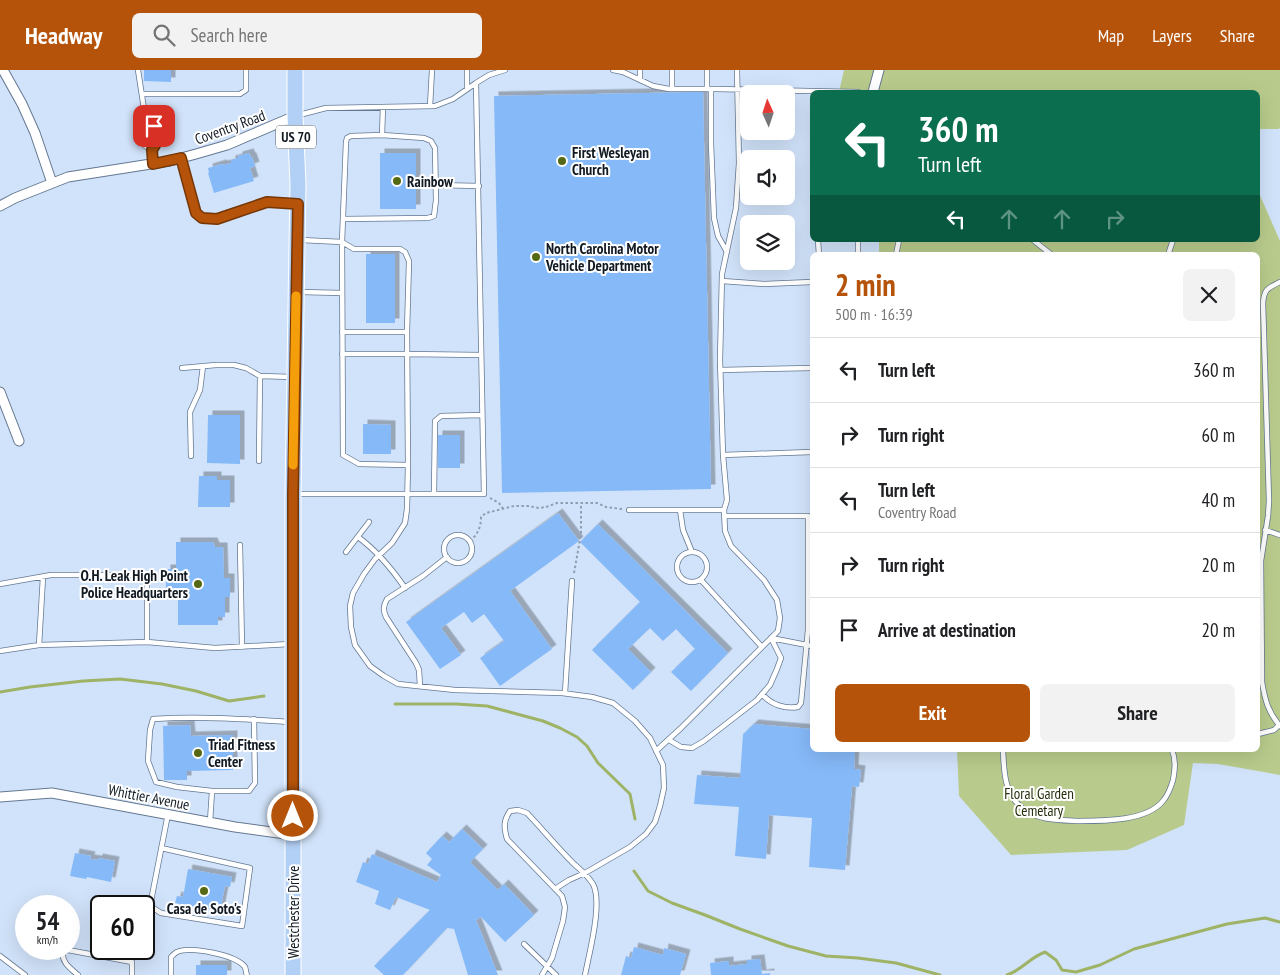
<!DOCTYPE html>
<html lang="en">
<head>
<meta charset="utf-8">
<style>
  :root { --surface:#fff; --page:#f2f2f2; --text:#202124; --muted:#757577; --line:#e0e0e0; --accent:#b45309 }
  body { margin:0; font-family:"PT Sans Narrow",sans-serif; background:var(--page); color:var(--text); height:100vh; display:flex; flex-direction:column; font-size:19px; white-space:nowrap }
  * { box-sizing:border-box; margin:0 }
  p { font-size:16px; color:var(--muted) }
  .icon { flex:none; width:28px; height:28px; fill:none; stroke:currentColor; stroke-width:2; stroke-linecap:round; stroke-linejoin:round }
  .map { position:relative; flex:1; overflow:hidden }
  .side { position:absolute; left:810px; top:182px; width:450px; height:500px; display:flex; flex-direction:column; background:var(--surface); border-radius:8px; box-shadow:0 5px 20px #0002 }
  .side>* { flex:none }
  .guide { position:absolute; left:810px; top:20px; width:450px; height:152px; border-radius:8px; box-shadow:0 5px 20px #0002; background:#0b6e4f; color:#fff; overflow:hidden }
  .needle { width:32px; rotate:357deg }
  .controls { position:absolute; left:740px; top:15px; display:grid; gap:10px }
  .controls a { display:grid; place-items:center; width:55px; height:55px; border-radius:8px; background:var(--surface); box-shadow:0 5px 20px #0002; font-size:25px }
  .speed { position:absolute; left:15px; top:825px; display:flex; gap:10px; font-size:25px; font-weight:700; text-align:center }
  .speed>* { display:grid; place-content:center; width:65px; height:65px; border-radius:50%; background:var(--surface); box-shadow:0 5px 20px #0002; line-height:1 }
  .speed small { font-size:12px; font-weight:400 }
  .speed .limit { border:2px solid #111; border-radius:8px; background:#fff; color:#111 }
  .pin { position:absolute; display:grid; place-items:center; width:42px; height:42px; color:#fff; margin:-21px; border-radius:10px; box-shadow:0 2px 8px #0006 }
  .me { position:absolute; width:55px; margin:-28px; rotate:0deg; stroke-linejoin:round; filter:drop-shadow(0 0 4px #0008) }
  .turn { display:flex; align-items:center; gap:18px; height:105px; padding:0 25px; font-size:22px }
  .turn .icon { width:65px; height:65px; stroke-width:2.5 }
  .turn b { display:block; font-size:35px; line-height:42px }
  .lanes { display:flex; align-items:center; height:48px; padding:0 25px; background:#0003; justify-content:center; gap:25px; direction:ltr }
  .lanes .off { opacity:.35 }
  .round { display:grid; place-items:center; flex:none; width:52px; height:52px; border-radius:8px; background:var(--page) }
  .overview { display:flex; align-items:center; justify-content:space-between; height:85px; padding:0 25px }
  h1 { font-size:30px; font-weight:700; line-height:38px; color:var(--accent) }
  .action { display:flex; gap:10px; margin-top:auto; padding:10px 25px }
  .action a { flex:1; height:58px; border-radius:8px; background:var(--accent); color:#fff; font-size:20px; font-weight:700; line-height:58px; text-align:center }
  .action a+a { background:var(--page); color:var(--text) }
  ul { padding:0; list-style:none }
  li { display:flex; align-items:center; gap:15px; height:65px; padding:0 25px; border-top:1px solid var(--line) }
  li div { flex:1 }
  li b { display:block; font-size:19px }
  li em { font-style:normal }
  header { display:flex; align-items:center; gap:30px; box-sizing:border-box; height:70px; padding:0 25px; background:var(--accent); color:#fff }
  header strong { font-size:24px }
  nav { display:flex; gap:28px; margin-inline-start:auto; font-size:18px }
  .search { width:350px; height:45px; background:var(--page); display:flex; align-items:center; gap:12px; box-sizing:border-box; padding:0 18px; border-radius:8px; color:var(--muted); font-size:19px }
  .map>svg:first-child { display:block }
</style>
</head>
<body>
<header>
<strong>Headway</strong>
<div class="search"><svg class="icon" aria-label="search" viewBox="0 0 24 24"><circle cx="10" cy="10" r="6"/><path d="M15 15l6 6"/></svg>Search here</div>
<nav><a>Map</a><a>Layers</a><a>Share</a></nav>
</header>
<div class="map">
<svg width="1280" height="905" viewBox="0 0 1280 905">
  <defs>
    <filter id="shadow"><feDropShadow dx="4.5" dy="-4.5" stdDeviation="0" flood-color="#0004"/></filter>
  </defs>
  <rect width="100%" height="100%" fill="#d1e3fa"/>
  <path fill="#b9cb8c" d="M844 0H1280V57L1279 59H1258V22H839Z
    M1258 121 1280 171V705L1218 694 1193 693 1184 755 1127 780 1011 785 959 726 957 680H1258V185H879V170H1258Z"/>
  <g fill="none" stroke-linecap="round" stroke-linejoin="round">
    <path stroke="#9eb365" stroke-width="3" d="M0 622 30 617 83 611 120 609 162 614 196 621 229 631 264 626
      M395 634H456L487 636 543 651 560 658 577 667 587 676 598 693 630 724 635 749
      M634 801 648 821 672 833 705 845 740 859 788 876 826 886 858 888 896 893 940 905
      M1007 905C1022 900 1029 888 1045 882L1056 890 1062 900 1076 902 1100 895 1134 879 1227 854 1265 848 1280 852"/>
  </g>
  <path fill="#86b9f8" filter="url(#shadow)" d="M144 0H171V12L144 11Z
    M703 22 711 419 502 423 494 26Z
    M249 83 251 87H252L255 96 250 98 254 111 214 123 208 103H209L208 98 222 94 223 95 231 93V90L238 88V86Z
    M380 83H416V139H380Z
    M366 184H395V253H366Z
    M208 345H240V394L207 393Z
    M363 354 391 355V384H363Z
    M438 365H460V398H438Z
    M199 406H217V410H230V437H198Z
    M558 443 579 471 510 521 552 579 500 616 480 588 504 571 484 544 472 553 464 542 441 558 461 585 440 599 406 552Z
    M598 454 728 583 691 621 671 602 695 579 676 559 663 571 650 558 628 579 651 602 633 620 592 580 640 532 580 472Z
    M176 472H213L215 477H223L224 508H230V527H225V547H218V555H178V521H166V499H176Z
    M754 654 812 659V680H855L854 699 861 700 859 717 852 716 845 800 809 797 812 748 769 745 766 789 735 786 739 737 694 734 697 705 740 708 743 664Z
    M190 655 191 666 233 665V700L187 701V710H164L163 656Z
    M462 759 483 779 470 792 498 820 504 814 534 845 505 872 481 847 476 850 498 905H468L454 859 447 858 403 905H384L374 896 430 840 396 827 390 840 375 834 379 821 356 812 363 792 368 794 372 784 437 812 441 805 427 795 432 789 426 783 442 766 449 772Z
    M75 783 91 786 90 789 98 790V788L115 791 111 812 87 807 86 809 70 806Z
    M188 799 232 807 230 817 225 816 220 841 175 833 177 826 183 827Z
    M634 877 663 885 664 878 686 884 680 905H621L626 886 631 888Z
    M760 889 762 904 770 903V905H711L710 893 729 891V896L747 894V890Z
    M196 895H227V905H196Z"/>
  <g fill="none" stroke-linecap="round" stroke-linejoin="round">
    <defs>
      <path id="service" d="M138 0 146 52
        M613 0 623 2 653 16 669 19H716L858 22
        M707 0V19
        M640 9V0
        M476 13 489 5 505 0
        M467 19V0
        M672 19V0
        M711 19V73L714 148 718 166 727 182
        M142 24H240L246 20V0
        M430 36 432 0
        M383 37 382 65 351 66 347 68 346 72 342 172 343 385 359 394 408 395 407 439 405 453 392 473 375 489 364 504 353 523 350 536 351 557 355 575 370 596 384 606 398 614 455 620 562 623 592 627 613 633 635 651 650 668 663 695 664 718 660 736 655 752 646 764 630 777 585 803 569 810 555 819
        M152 80 145 76 142 59 146 52 154 56 157 72 152 80 153 93
        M181 88 196 143 202 148 217 149 267 133 296 134
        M436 115 479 116
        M343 149 428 148 434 146 436 130 435 78 431 71 424 68 382 65
        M301 170 342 172 354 179H400L405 182 409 191 407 262H342
        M818 170 819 185
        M1033 170 1052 185
        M858 185V170
        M896 185 899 170
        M1168 185 1173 170
        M722 211 764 214 812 212
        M1280 212C1268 218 1264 219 1263 233L1269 431 1268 446 1261 491 1262 612C1265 630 1268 642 1280 656
        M300 222 342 223
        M407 262 408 395
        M342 284H407L481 285
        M182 298 216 295H234L246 298 260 306 293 307
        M721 300 812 298
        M723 385 812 382
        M191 386 190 342 200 320 203 296
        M259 391 260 306
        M295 424H484L476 13 453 29 435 36 326 38 299 45
        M434 424 435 351 441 346 482 345
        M629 440H724
        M680 440 683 460 692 482
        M725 446H808V560L801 633 798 637C785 639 771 635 762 624
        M1265 460 1280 465
        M444 479a14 14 0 1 1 28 0a14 14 0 1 1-28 0Z
        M358 467C377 481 392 499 405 518
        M240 475 242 577
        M677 497a15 15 0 1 1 30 0a15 15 0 1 1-30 0Z
        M346 482 369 452
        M701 510 762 577
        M0 514 51 505H147V572
        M771 568 812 576
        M39 575 43 507
        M0 581 39 575 147 572 215 578 290 574
        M420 616 419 600 416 593 386 547C383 540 383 536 387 529L423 506 447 487
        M565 623 572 511
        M1258 664 1274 660 1279 655
        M669 670 681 677 692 678 704 671 757 630 770 615 777 599 781 588 771 568
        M1003 680C1004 701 1004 722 1021 737 1037 751 1060 750 1080 751 1104 751 1147 751 1163 731 1168 725 1171 717 1173 710 1175 699 1176 690 1172 680
        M656 681 681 658 778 561 780 548 777 530 764 510 731 476 725 461 724 440 727 430 723 385 720 290 722 204 736 138 739 93 737 0
        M212 721H249L255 713 254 649
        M210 752 212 721 177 717 156 712 148 691 150 660 153 649C199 646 244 649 290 652
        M161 778 250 798 242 856 161 843 150 836 168 744
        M524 874 556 905
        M0 886 25 905
        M78 905C70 898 61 892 63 881L68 880 132 892V905
        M171 905V887C173 885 175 883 177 882 191 876 236 885 245 897 246 900 246 903 247 905
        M542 905 552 888 563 851 565 837 562 826 507 769C504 758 503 751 510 741L518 740 527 743C543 760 558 778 574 794 581 800 588 806 593 814 603 833 589 884 585 905"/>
      <path id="minor" d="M3 0 22 34 35 63 52 113
        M873 22 879 0
        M0 136 15 128 68 107 170 91 196 84 227 75 295 46
        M0 322 19 371
        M0 727 52 723 235 757 293 765"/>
      <path id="primary" d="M293 905V424L298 114 295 46V0"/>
    </defs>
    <use href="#service" stroke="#647891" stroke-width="6"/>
    <use href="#minor" stroke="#647891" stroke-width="11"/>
    <use href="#primary" stroke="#fff" stroke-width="17"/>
    <path stroke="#8e9daf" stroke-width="2" stroke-dasharray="2.5 2.5" stroke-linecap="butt" d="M490 428 499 433 503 439
      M470 471C478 464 481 457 481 447L486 443 514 436H528L539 438 546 437 557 433H597L606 437 622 439
      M574 503 581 464V434"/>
    <use href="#service" stroke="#fff" stroke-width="4.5"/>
    <use href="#minor" stroke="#fff" stroke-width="9"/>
    <use href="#primary" stroke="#b2d0f6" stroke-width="15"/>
  </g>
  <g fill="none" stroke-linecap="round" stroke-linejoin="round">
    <defs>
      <path id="route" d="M154 56 157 72 152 80 153 94 181 88 196 143 202 148 217 149 267 132 298 134 293 424V746"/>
    </defs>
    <use href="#route" stroke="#753606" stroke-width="12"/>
    <use href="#route" stroke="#b45309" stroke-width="9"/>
    <path stroke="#f59e0b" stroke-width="9" d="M293 395 296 226"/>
  </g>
  <g fill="#556813" stroke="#fff" stroke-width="2">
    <circle cx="562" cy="91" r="5"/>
    <circle cx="397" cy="111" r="5"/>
    <circle cx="536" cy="187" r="5"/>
    <circle cx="198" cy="514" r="5"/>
    <circle cx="198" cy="683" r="5"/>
    <circle cx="204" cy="821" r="5"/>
  </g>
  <g text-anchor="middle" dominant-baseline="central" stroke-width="4" stroke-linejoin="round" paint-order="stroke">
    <rect fill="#fff" stroke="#585e65" stroke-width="1" x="276" y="55.5" width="40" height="23" rx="4"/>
    <g font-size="14" font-weight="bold" fill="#111923">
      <text x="296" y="67">US 70</text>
    </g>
    <g font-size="15" fill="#111923" stroke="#fff">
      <text transform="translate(230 57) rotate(-20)">Coventry Road</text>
      <text transform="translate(149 727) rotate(11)">Whittier Avenue</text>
      <text transform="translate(293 842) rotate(-90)">Westchester Drive</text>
    </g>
    <g font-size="15" font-weight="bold" fill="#111923" stroke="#fff" text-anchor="start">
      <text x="572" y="82">First Wesleyan<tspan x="572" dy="17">Church</tspan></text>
      <text x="407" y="111">Rainbow</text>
      <text x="546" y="178">North Carolina Motor<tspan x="546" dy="17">Vehicle Department</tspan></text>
      <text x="188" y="505" text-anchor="end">O.H. Leak High Point<tspan x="188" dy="17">Police Headquarters</tspan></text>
      <text x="208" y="674">Triad Fitness<tspan x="208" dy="17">Center</tspan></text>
      <text x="204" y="838" text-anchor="middle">Casa de Soto's</text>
    </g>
    <g font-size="15" fill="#272f0e" stroke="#fff">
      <text x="1039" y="723">Floral Garden<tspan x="1039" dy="17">Cemetary</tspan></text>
    </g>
  </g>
</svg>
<div class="controls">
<a><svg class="needle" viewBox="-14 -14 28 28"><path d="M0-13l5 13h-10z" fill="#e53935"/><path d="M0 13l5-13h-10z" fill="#757577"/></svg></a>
<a><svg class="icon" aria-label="sound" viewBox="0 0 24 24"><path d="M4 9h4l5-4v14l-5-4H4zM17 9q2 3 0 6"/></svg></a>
<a><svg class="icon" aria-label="layers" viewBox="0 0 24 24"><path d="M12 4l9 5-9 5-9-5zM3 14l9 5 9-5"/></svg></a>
</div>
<div class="speed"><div>54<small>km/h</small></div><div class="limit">60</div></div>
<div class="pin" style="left:154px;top:56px;background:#d93025"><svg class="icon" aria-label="arrive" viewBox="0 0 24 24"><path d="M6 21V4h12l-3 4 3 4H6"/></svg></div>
<svg class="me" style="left:293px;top:746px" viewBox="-20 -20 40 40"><circle r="17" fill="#b45309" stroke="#fff" stroke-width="3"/><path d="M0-11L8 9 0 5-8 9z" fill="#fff"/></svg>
<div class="guide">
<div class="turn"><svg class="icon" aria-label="left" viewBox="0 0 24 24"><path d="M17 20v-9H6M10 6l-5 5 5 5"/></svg><div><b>360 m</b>Turn left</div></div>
<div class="lanes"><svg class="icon" aria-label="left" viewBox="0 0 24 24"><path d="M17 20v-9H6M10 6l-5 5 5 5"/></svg><svg class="icon off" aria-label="ahead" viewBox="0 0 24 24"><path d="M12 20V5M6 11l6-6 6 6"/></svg><svg class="icon off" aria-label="ahead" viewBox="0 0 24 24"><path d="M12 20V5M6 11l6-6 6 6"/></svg><svg class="icon off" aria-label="right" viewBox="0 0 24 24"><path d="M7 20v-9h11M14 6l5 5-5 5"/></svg></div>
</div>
<section class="side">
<div class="overview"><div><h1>2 min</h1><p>500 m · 16:39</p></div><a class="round"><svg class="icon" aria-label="close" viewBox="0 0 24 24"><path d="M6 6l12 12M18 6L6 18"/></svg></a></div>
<ul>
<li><svg class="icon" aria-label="left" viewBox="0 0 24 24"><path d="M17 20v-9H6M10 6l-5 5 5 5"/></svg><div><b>Turn left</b></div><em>360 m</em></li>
<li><svg class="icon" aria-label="right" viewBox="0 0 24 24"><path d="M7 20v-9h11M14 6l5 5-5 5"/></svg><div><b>Turn right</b></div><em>60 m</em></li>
<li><svg class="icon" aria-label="left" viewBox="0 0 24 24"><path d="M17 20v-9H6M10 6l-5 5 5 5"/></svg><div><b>Turn left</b><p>Coventry Road</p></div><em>40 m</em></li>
<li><svg class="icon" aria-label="right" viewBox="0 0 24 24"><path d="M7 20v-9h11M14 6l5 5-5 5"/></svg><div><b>Turn right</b></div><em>20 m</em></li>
<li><svg class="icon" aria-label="arrive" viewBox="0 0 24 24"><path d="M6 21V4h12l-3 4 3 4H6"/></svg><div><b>Arrive at destination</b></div><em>20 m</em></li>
</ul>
<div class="action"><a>Exit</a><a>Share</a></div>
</section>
</div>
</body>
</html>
